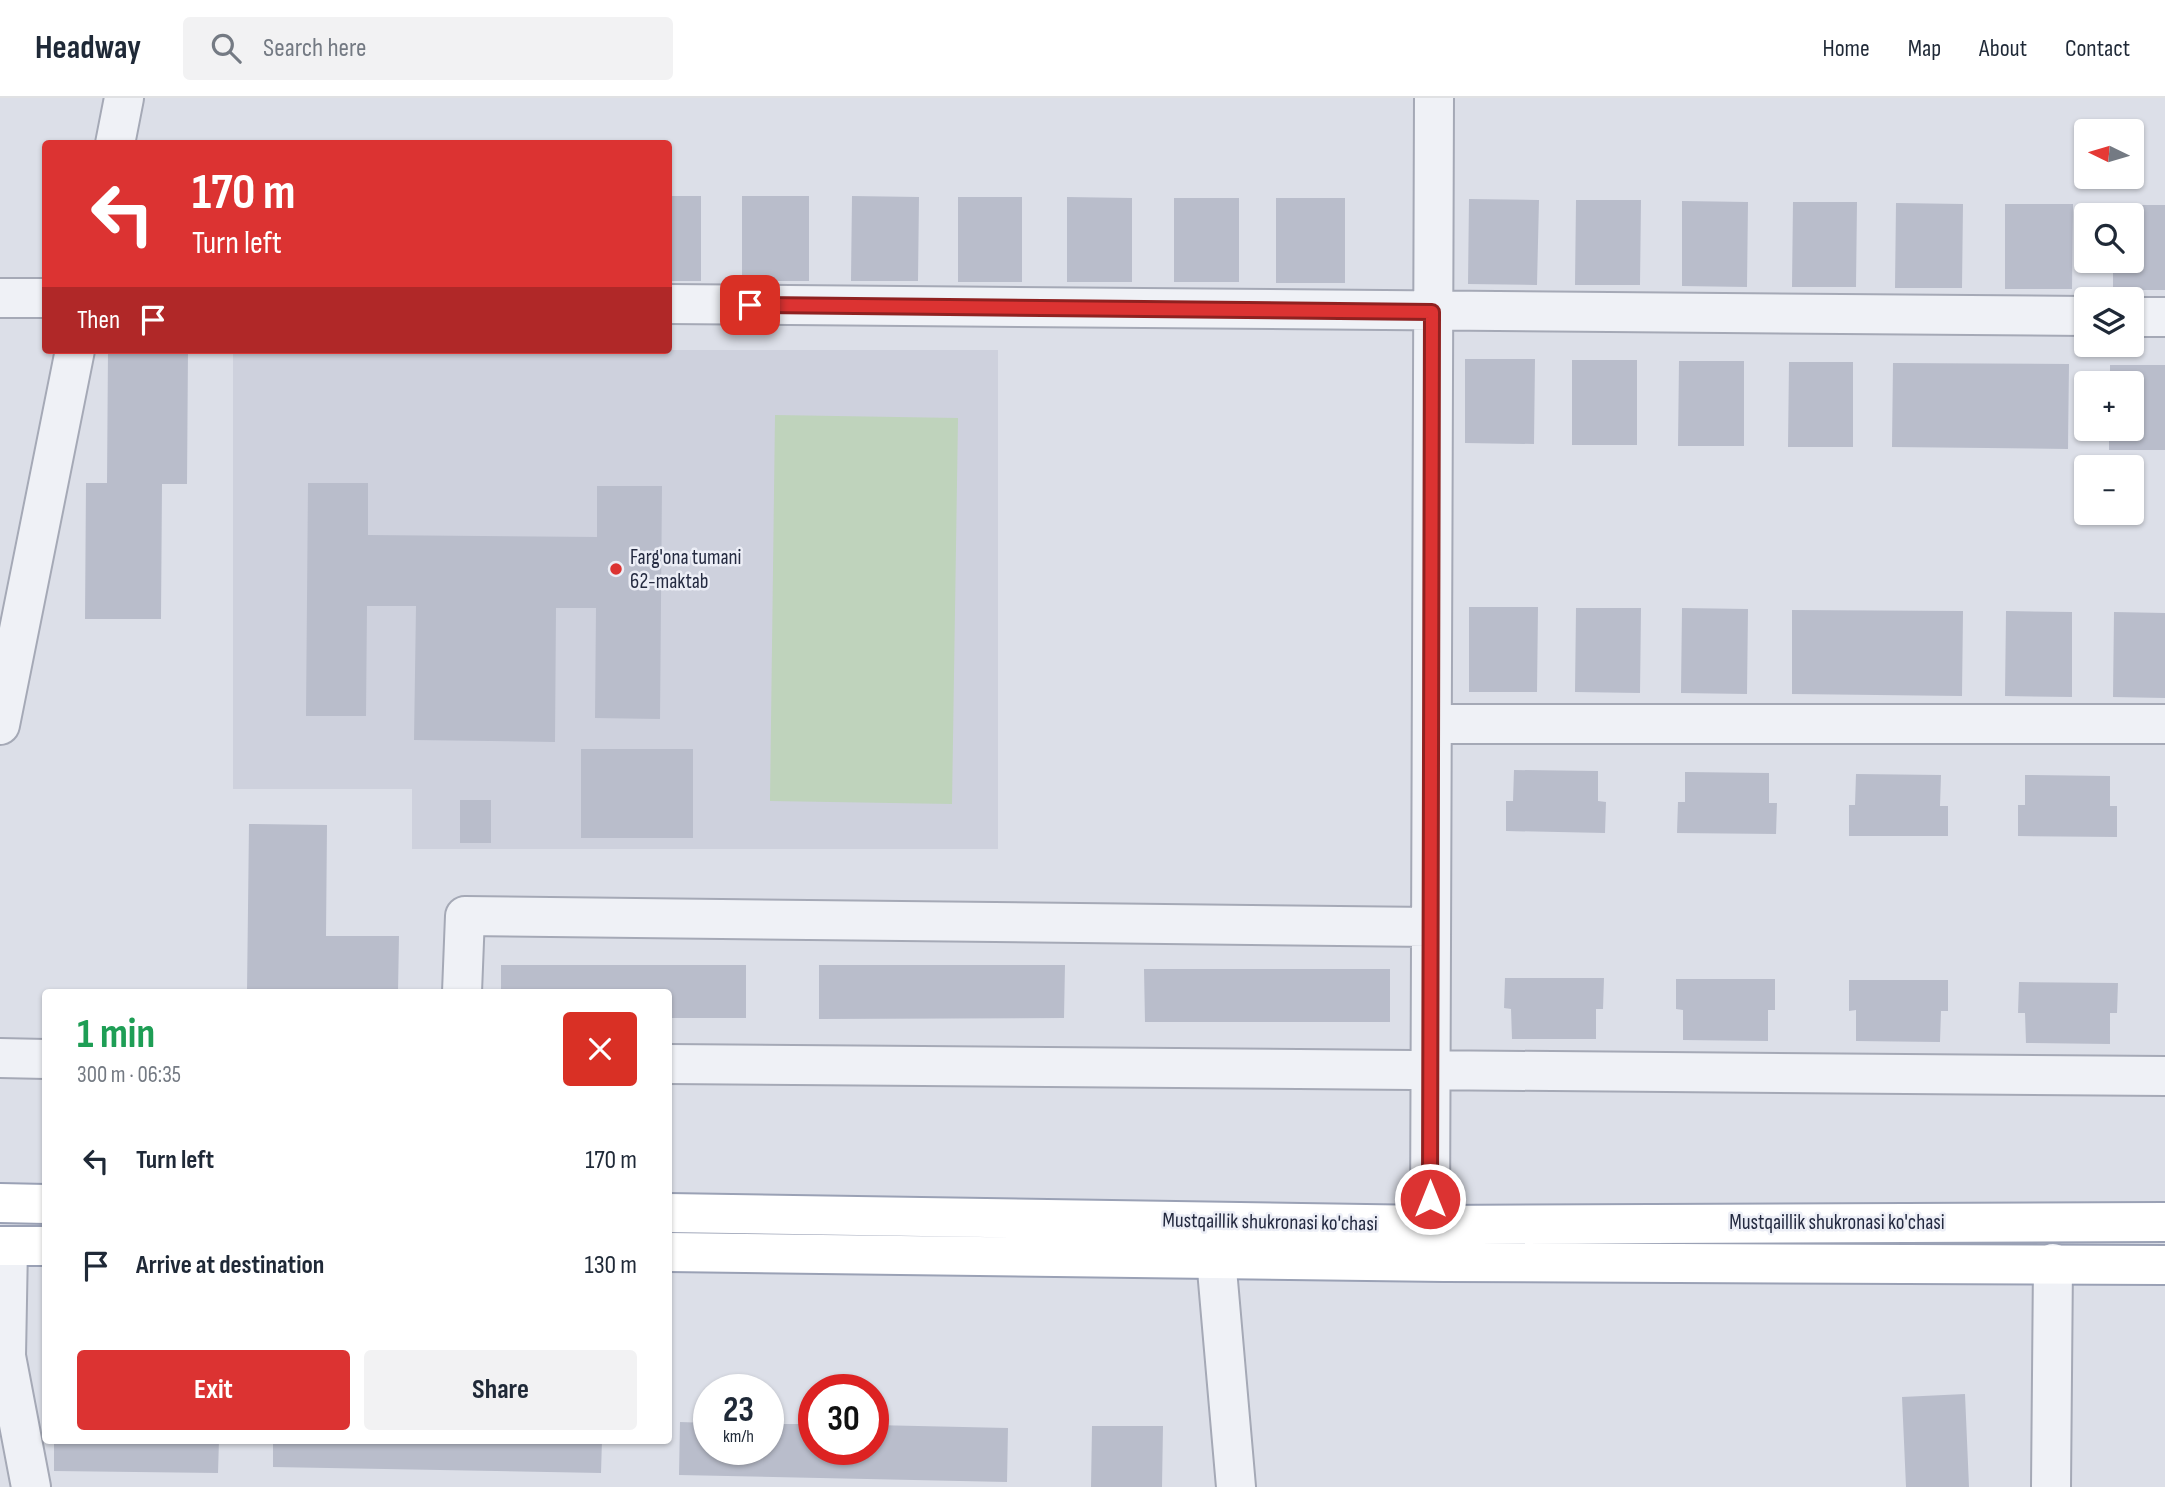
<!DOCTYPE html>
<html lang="en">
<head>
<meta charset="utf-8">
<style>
  :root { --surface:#fff; --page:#f2f2f3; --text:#1f2937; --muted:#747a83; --line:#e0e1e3; --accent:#dc3332 }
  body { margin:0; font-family:"Sofia Sans Condensed",sans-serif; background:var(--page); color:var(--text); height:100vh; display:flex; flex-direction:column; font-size:26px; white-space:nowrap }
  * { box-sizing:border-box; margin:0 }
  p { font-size:23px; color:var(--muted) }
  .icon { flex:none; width:38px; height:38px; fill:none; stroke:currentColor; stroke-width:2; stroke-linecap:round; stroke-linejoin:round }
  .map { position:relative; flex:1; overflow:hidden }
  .sheet { position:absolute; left:42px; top:891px; width:630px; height:455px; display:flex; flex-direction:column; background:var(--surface); border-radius:7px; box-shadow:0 2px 5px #0004 }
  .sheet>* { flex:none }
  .guide { position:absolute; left:42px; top:42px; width:630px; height:214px; border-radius:7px; box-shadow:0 2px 5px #0004; background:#dc3332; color:#fff; overflow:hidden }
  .needle { width:46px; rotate:275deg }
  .tools { position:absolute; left:2074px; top:21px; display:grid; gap:14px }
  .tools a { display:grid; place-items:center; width:70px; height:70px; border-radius:7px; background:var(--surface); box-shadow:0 2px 5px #0004; font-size:35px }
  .speed { position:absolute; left:693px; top:1276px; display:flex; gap:14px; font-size:35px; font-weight:700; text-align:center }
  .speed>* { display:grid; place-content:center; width:91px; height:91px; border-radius:50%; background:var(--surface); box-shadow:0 2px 5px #0004; line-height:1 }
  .speed small { font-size:18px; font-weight:400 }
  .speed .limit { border:10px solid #d22; background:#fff; color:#111 }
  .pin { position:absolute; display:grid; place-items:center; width:60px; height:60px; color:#fff; margin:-30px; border-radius:14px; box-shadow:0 4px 10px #0006 }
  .me { position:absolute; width:77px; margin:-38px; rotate:0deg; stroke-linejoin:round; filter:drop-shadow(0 0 5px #0008) }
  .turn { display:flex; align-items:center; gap:24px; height:147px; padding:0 35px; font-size:32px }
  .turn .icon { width:91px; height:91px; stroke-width:2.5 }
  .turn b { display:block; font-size:49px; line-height:60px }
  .then { display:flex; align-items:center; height:66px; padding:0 35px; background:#0003; gap:14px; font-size:26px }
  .round { display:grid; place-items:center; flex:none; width:74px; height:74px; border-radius:7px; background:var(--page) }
  .head { display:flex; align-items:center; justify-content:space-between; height:119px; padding:0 35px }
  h1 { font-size:42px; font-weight:700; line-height:52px; color:#1e9e55 }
  .button { display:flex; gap:14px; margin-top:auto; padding:14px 35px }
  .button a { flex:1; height:80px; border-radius:7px; background:var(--accent); color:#fff; font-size:28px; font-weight:700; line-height:80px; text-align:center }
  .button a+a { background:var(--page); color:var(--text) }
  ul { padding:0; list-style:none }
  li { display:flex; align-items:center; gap:21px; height:105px; padding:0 35px }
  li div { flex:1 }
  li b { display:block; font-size:26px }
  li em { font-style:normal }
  header { display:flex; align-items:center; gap:42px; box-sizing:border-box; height:98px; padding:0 35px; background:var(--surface); border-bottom:2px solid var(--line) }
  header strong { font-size:33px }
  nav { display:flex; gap:38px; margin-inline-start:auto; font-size:24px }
  .search { width:490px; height:63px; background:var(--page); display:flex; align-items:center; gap:18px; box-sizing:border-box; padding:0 24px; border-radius:7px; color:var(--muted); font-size:26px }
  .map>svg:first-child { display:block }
</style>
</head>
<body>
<header>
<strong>Headway</strong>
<div class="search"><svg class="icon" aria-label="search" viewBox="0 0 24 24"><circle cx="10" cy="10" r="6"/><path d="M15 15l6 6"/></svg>Search here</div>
<nav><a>Home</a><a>Map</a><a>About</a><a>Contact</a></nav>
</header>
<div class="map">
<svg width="2165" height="1389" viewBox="0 0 2165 1389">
  <rect width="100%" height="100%" fill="#dcdfe8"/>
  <path fill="#ced1dd" d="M233 252H998V751H412V691H233Z"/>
  <path fill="#bfd3bc" d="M775 317 958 320 952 706 770 703Z"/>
  <path fill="#b9bdcb" d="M668 98H701V183H668Z
    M742 98H809V183H742Z
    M852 98 919 99 918 183H851Z
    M958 99H1022V184H958Z
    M1067 99 1132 100V184H1067Z
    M1174 100H1239V184H1174Z
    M1276 100H1345V185H1276Z
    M1469 101 1539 102 1537 187 1468 186Z
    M1576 102H1641L1640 187H1575Z
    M1682 103 1748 104 1747 189 1682 188Z
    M1793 104H1857L1856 189H1792Z
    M1896 105 1963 106 1962 190H1895Z
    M2005 106H2073L2072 191H2005Z
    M2113 107H2165V192H2113V163H2132V117H2113Z
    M108 252H188L187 386H162L161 521H85L86 385H107Z
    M1465 261H1535L1534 346 1465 345Z
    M1572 262H1637V347H1572Z
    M1679 263H1744V348H1678Z
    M1789 264H1853V349H1788Z
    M1893 265 2069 266 2068 351 1892 349Z
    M2110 267H2165V352H2109V331H2132V285H2110Z
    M308 385H368V437L597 439V388H662L660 621 595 620 596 510H556L555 644 414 642 416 508H367L366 618H306Z
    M1469 509H1538L1537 594H1469Z
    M1576 510H1641L1640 595 1575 594Z
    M1682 510 1748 511 1747 596 1681 595Z
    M1792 512 1963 513 1962 598 1792 596Z
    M2006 513 2072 514V599L2005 598Z
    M2114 514 2165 515V600L2113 599Z
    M581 651H693V740H581Z
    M1514 672 1598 673V703L1606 704 1605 735 1506 733V703H1513Z
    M1685 674 1769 675V705H1777L1776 736 1677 735 1678 704H1685Z
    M1856 676 1941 677 1940 708H1948V738H1849V707H1855Z
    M2025 677 2110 678V708H2117V739L2018 738V707H2025Z
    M460 702H491V745H460Z
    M249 726 327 727 326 838H399L398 894H247Z
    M501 867H746V920H668V894H501Z
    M819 867H1065L1064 920 819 921Z
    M1144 871H1390V924H1145Z
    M1505 880H1604L1603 911H1596V941H1512L1511 911 1504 910Z
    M1676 881H1775V912H1768V943L1683 942V912L1676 911Z
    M1849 882H1948V913H1941L1940 944 1856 943V912L1849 913Z
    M2019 884 2118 885 2117 915H2110V946L2026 945 2025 915H2018Z
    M1965 1296 1969 1389H1906L1902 1299Z
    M680 1324 709 1325V1351H768V1326H814V1351H873V1327L1008 1330 1007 1384 679 1377Z
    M1092 1328H1163L1162 1389H1091Z
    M54 1342H219L218 1375 54 1373Z
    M273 1342H602L601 1375 273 1369Z"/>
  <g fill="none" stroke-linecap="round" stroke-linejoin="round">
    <defs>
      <path id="minor" d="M115 46 124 0
        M0 200H46
        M668 206 2086 218
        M2132 219H2165
        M1432 626H2165
        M0 627 75 252
        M462 894 465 818 1431 829
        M0 960 46 961
        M668 966 2165 978
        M1430 1127 1434 0
        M8 1148 6 1258 31 1389
        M1216 1160 1236 1389
        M2051 1389 2053 1165"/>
      <path id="major" d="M0 1105 46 1106
        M668 1115 1430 1127 2165 1124
        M0 1148H46
        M668 1154 1444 1164 2165 1167"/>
    </defs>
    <use href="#minor" stroke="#a5a9b6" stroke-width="42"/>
    <use href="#major" stroke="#9aa1b5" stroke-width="42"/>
    <use href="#minor" stroke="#eff1f6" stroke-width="38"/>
    <use href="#major" stroke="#fff" stroke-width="38"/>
  </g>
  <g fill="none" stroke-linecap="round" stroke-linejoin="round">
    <defs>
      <path id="route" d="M750 207 1432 214 1430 1101"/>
    </defs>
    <use href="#route" stroke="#8f2120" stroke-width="18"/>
    <use href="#route" stroke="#dc3332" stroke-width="12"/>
  </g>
  <circle fill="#dc3332" stroke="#eceef6" stroke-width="2.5" cx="616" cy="471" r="7"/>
  <g text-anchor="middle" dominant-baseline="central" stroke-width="5" stroke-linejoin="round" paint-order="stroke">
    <g font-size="21" fill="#242a40" stroke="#eceef6" text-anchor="start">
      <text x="630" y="459">Farg'ona tumani<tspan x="630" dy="24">62-maktab</tspan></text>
    </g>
    <g font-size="21" fill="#242a40" stroke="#eceef6">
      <text transform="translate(1270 1124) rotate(1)">Mustqaillik shukronasi ko'chasi</text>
      <text x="1837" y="1124">Mustqaillik shukronasi ko'chasi</text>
    </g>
  </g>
</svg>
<div class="tools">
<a><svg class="needle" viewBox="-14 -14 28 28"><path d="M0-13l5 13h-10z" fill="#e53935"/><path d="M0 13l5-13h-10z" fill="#747a83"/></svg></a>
<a><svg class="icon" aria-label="search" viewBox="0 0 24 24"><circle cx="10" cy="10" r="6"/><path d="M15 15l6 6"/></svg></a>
<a><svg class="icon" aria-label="layers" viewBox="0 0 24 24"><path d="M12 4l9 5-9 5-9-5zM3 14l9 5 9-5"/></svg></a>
<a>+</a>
<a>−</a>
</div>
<div class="speed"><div>23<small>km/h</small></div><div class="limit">30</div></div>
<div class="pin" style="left:750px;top:207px;background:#d93025"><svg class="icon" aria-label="arrive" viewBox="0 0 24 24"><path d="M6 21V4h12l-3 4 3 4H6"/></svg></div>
<svg class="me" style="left:1430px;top:1101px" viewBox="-20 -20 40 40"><circle r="17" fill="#dc3332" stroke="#fff" stroke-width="3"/><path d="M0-11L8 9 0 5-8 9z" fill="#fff"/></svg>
<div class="guide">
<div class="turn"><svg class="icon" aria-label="left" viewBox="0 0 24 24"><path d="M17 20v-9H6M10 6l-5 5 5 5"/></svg><div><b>170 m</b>Turn left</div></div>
<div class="then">Then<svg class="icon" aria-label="arrive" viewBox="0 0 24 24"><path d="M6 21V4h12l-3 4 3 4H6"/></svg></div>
</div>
<section class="sheet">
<div class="head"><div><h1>1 min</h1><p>300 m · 06:35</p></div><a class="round" style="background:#d93025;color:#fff"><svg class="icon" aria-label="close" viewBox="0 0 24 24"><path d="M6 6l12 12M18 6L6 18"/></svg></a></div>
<ul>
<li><svg class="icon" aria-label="left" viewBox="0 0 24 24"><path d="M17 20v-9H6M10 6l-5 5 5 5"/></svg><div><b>Turn left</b></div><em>170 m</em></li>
<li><svg class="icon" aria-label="arrive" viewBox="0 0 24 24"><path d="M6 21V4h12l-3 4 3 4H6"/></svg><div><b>Arrive at destination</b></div><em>130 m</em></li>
</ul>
<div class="button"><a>Exit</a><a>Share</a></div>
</section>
</div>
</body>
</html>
